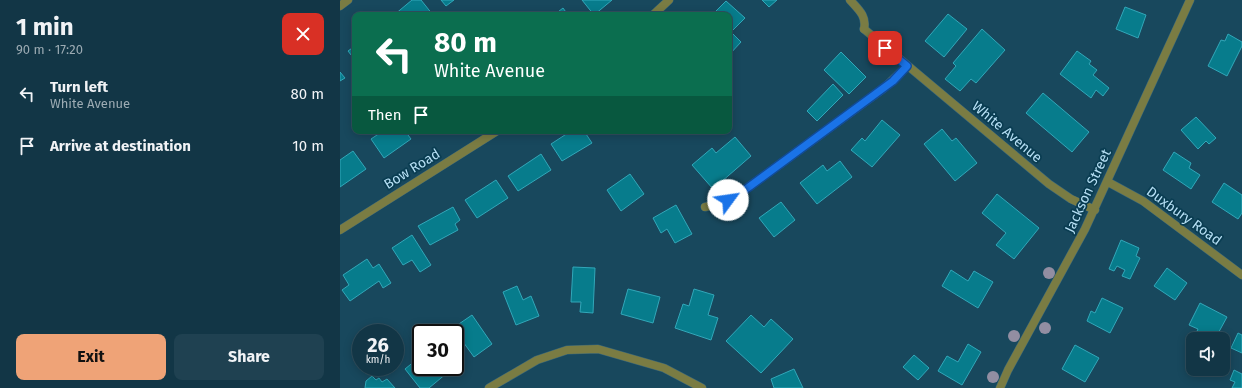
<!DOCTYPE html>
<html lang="en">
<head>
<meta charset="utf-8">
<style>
  :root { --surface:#123646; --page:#1f4151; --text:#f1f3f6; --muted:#9cabb3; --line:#31505f; --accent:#efa377 }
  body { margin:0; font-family:"Fira Sans",sans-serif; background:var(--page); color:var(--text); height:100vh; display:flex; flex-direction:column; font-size:15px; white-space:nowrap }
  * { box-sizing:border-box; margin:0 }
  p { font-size:13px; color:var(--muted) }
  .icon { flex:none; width:22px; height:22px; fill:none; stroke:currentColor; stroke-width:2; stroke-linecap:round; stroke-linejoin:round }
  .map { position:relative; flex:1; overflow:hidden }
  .details { display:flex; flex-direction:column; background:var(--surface); width:340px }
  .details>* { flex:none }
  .top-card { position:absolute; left:12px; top:12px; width:380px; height:122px; border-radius:8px; box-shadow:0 2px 10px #0003,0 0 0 1px var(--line); background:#0b6e4f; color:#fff; overflow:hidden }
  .tools { position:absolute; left:846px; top:332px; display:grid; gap:8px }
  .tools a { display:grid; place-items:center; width:44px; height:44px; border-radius:8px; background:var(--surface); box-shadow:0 2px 10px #0003,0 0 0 1px var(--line); font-size:20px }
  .speed { position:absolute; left:12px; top:324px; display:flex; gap:8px; font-size:20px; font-weight:700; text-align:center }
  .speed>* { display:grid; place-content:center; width:52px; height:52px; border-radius:50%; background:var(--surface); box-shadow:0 2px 10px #0003,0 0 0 1px var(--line); line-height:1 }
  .speed small { font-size:10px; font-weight:400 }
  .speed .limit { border:2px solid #111; border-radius:6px; background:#fff; color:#111 }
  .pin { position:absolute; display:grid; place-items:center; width:34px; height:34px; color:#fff; margin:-17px; border-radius:8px; box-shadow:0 2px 6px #0006 }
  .me { position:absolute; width:44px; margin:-22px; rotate:59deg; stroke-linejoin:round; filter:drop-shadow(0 0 3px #0008) }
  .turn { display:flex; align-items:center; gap:14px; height:84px; padding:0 16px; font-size:18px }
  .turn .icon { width:52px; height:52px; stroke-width:2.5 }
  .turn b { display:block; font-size:28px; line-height:34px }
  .then { display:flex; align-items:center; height:38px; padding:0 16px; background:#0003; gap:8px; font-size:15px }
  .round { display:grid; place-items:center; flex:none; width:42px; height:42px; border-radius:8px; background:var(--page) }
  .headline { display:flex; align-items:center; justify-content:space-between; height:68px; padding:0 16px }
  h1 { font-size:24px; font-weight:700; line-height:30px }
  .cta { display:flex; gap:8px; margin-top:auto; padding:8px 16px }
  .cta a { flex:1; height:46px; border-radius:8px; background:var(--accent); color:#111; font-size:16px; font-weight:700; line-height:46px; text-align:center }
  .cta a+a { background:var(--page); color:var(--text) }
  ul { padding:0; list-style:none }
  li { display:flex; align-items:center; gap:12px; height:52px; padding:0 16px }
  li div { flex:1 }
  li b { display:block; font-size:15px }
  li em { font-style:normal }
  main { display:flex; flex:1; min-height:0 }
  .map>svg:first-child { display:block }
</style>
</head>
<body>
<main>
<section class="details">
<div class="headline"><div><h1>1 min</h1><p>90 m · 17:20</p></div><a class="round" style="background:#d93025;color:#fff"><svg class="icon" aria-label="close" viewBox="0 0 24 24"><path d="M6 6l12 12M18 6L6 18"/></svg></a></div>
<ul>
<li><svg class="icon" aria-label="left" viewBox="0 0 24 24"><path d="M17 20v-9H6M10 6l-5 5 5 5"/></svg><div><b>Turn left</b><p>White Avenue</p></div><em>80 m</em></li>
<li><svg class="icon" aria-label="arrive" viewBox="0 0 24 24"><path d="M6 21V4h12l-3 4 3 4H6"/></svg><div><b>Arrive at destination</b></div><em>10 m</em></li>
</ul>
<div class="cta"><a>Exit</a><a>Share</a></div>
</section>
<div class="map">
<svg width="902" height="388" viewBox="0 0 902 388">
  <rect width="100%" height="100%" fill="#18485d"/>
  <path fill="#077c8c" stroke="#32a7b9" d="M72 0H81L93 15H54Z
    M101 0H114L106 6Z
    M242 0H272L254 15Z
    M422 0H437L429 7Z
    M386 1 405 18 391 32 401 42 389 55V15H372Z
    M785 7 806 15 798 38 776 29Z
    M223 8 228 15H214Z
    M608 14 627 29 604 57 585 41Z
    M642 29 665 50 636 83 631 79 620 91 605 79 616 66 613 63Z
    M888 34 902 42V46L887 76 868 66 881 40 885 41Z
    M15 46V60L8 51Z
    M737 51 751 61 749 64 757 70 753 75 769 88 763 96 756 90 751 98 720 74Z
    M501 52 526 77 509 94 484 70Z
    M0 72 5 78 0 81Z
    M493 84 503 95 477 121 467 111Z
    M703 93 749 132 732 152 686 113Z
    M856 117 876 138 869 144 866 141 858 149 841 130Z
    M542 120 560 135 532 167 511 150 522 138 525 141Z
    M602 129 612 141 616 138 637 163 615 181 584 144Z
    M43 131H65L71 139 44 158 31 139Z
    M231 131H244L252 143 222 161 211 144Z
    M395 137 411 156 373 189 352 165 372 148 376 153Z
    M13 151 26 169 0 187V160Z
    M834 152 851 163 849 168 860 175 851 189 823 170Z
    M201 154 211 170 178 191 168 176Z
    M500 161 512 177 477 204 460 183 483 165 487 171Z
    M290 174 304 194 281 211 267 190Z
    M156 180 168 198 137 218 125 200Z
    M884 183 902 195V213L898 219 872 202Z
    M657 194 699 228 674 259 656 245 666 233 642 213Z
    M441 202 455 220 434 237 419 218Z
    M336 205 352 234 335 243 327 229 321 233 313 218Z
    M113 207 120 220 115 224 118 230 90 245 78 226Z
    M72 235 91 265 80 272 72 260 63 265 52 248Z
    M781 240 799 248 796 256 800 258 790 279 782 276 785 270 777 266 774 271 769 269Z
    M27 259 33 268 39 264 51 283 43 288 39 281 10 301 2 290 9 285 3 275Z
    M233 267 255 268 253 313 240 312 241 302H231Z
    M827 268 847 283 835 300 814 286Z
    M611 270 628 281 634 271 653 282 638 308 602 286Z
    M177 286 183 300 191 296 199 316 176 325 163 292Z
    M288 289 320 297 313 323 281 314Z
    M354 289 374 295 368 315 378 318 371 340 335 328 343 304 349 306Z
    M762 298 783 308 770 333 747 321 751 311 755 313Z
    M860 303 887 317 875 339 873 337 872 339 854 338 858 329 849 325Z
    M132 315 152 344 134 357 113 328Z
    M411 315 424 327 431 319 453 339 421 373 386 341Z
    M898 333 902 335V353L891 348Z
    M628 344 641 352 622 385 598 371 607 356 618 362Z
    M735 345 759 358 745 382 722 369Z
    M574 355 589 368 578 380 563 367Z
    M81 356V367L113 368 89 388H80L65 369Z
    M454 369 463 388H434L431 379Z
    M894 370 902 374V388H892L895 382 890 380Z
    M32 376 36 380 39 378 42 382 47 379 55 388H25L26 381Z"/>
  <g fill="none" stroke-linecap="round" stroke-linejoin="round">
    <defs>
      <path id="lane" d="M510 0C518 9 527 16 524 29"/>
      <path id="street" d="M0 6 8 0
        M313 15 329 0
        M524 29 709 184 731 199 755 210
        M768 182 803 201 902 275
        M365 207 378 204 398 195 544 88 567 66
        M0 230 157 131
        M149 388 197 360 227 350 258 349 324 368 362 388
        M660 388 668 370 745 229 850 0"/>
    </defs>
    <use href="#lane" stroke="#38667b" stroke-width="9"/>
    <use href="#street" stroke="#38667b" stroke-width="9"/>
    <use href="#lane" stroke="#7a7c43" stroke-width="8"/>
    <use href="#street" stroke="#7a7c43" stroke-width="8"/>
  </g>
  <g fill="#928ea2">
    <circle cx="709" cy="273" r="6"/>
    <circle cx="705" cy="328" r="6"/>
    <circle cx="674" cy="336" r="6"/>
    <circle cx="653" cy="377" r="6"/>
  </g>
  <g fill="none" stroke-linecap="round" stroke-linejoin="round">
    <defs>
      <path id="route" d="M388 200 398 195 553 81 567 66 545 48"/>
    </defs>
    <use href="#route" stroke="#114b97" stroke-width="10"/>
    <use href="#route" stroke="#1a73e8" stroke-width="7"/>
  </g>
  <g text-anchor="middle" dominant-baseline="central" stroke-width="3.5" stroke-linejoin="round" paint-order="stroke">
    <g font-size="14" fill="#b6dff4" stroke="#0a3d52">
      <text transform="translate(667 132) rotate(40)">White Avenue</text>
      <text transform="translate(72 169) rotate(-32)">Bow Road</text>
      <text transform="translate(748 191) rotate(-65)">Jackson Street</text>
      <text transform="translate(844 216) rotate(36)">Duxbury Road</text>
    </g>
  </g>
</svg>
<div class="tools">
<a><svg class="icon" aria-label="sound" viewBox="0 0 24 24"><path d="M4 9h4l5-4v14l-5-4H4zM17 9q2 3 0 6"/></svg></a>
</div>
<div class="speed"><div>26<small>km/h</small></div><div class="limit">30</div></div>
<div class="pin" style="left:545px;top:48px;background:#d93025"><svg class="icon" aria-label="arrive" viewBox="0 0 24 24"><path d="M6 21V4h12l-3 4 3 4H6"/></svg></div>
<svg class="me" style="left:388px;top:200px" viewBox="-20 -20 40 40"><circle r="19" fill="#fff"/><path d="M0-13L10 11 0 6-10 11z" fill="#1a73e8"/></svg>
<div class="top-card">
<div class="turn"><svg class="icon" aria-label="left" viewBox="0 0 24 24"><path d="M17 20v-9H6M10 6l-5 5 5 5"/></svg><div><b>80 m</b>White Avenue</div></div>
<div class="then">Then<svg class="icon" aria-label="arrive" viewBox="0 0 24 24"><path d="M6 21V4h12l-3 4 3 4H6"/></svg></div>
</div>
</div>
</main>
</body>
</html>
